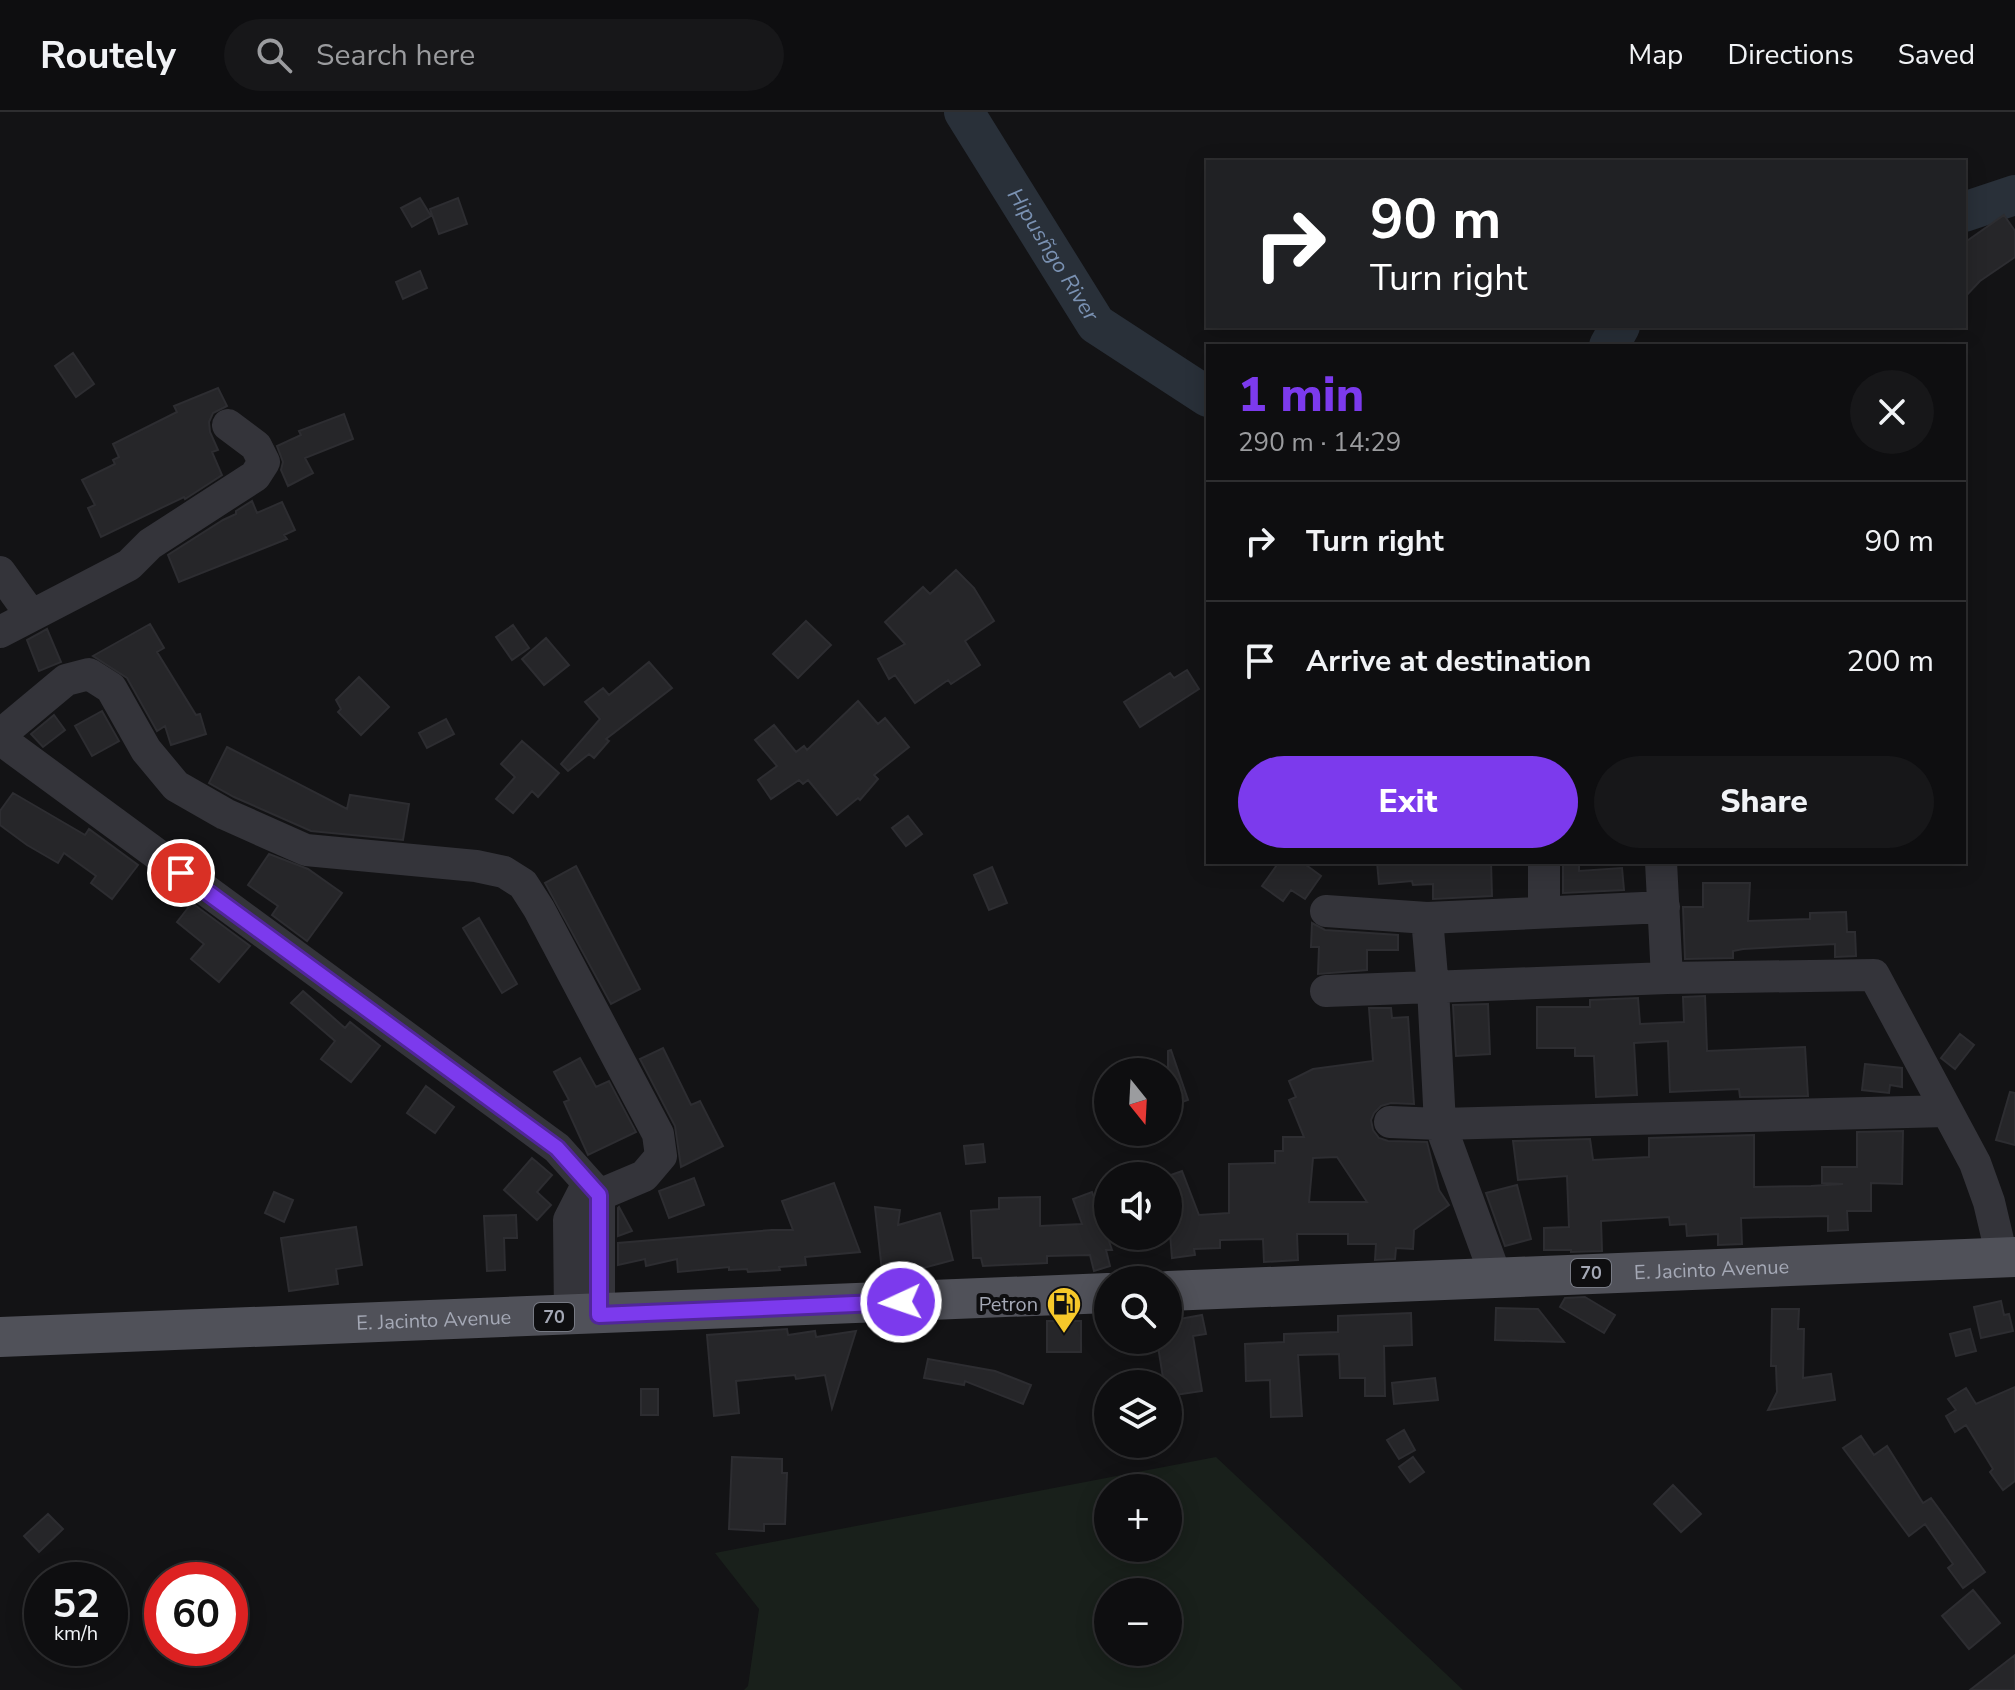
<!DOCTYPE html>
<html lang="en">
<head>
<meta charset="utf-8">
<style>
  :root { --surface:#0e0e10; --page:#171719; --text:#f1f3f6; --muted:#9b9c9f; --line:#2e2e30; --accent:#7c3aed }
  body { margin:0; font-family:"Nunito Sans",sans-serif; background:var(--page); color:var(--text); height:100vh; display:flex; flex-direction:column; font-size:30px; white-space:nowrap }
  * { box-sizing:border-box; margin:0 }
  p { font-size:26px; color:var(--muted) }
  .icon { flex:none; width:44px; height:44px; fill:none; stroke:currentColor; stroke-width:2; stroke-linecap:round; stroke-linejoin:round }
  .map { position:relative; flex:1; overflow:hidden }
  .sheet { position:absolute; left:1206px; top:232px; width:760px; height:520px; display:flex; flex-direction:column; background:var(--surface); border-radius:0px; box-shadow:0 4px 20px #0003,0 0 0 2px var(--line) }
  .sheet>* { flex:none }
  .guide { position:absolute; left:1206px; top:48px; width:760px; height:168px; border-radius:0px; box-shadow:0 4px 20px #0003,0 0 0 2px var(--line); background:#202124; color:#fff; overflow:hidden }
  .needle { width:52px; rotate:162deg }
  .buttons { position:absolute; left:1094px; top:946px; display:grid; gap:16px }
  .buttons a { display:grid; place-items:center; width:88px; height:88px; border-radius:50%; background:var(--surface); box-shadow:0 4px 20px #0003,0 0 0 2px var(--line); font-size:40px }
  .speed { position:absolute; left:24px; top:1450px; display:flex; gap:16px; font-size:40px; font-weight:700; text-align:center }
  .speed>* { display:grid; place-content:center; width:104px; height:104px; border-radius:50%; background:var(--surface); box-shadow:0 4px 20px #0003,0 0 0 2px var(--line); line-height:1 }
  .speed small { font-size:20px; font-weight:400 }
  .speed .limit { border:12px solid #d22; background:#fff; color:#111 }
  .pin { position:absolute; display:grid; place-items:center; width:68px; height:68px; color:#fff; margin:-34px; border:4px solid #fff; border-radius:50%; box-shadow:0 2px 8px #0007 }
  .me { position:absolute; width:88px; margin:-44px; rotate:267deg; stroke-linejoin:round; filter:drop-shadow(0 0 6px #0008) }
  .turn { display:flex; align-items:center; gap:28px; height:168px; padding:0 32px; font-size:36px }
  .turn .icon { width:104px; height:104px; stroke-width:2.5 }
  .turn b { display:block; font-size:56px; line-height:68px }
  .round { display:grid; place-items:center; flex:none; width:84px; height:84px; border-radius:42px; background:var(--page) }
  .summary { display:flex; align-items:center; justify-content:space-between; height:136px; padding:0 32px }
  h1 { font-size:48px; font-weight:800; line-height:60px; color:var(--accent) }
  .button { display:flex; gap:16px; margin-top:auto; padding:16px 32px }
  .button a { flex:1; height:92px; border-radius:48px; background:var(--accent); color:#fff; font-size:32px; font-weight:800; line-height:92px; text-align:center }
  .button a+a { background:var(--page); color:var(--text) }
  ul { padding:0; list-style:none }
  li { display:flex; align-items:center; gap:24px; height:120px; padding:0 32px; border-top:2px solid var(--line) }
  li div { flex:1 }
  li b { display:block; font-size:30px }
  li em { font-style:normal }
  header { display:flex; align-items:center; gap:48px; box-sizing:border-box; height:112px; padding:0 40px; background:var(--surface); border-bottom:2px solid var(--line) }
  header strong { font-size:38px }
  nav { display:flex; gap:44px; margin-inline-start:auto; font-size:28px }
  .search { width:560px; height:72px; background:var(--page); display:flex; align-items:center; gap:20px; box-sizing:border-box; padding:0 28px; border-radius:44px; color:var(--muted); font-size:30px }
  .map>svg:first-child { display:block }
</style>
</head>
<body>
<header>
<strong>Routely</strong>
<div class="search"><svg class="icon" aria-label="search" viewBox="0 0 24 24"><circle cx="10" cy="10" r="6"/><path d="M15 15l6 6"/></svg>Search here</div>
<nav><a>Map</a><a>Directions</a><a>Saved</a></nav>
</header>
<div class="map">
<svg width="2015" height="1578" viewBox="0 0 2015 1578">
  <rect width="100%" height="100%" fill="#131315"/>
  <path fill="#19201b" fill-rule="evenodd" d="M1216 1345 1463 1578H744L748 1574 759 1497 715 1441ZM1168 1376V1436H1108V1376ZM1168 1480V1540H1108V1480Z"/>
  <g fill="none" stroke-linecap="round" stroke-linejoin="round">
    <g stroke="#293039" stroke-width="40">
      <path id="s1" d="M964 0 1096 212 1208 285"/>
      <path d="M1964 100 2015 83"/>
      <path d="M1609 234 1620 214"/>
    </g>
  </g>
  <path fill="#262629" stroke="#2d2d31" stroke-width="2" fill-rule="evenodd" d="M420 86 431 104 412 115 401 96Z
    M458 86 467 112 439 122 430 97Z
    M2004 103 2015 119V145L1980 169 1964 186V131Z
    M420 159 427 176 403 187 396 170Z
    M73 241 94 272 76 285 55 254Z
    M218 276 227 294 213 301 209 310 210 320 218 338 212 340 222 363 185 387 184 385 101 425 88 396 95 393 82 368 115 352 113 348 119 345 113 332 177 300 174 294Z
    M344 302 353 327 305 346 313 361 288 374 281 358 283 350 277 334 301 323 299 319Z
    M252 389 257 401 282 390 295 418 284 423 287 427 179 470 168 443 223 408 236 402V399Z
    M956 458 974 476 994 509 965 529 980 553 951 572 948 568 915 591 895 563 889 567 878 547 905 532 885 510 923 475 930 482Z
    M806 509 831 533 798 566 773 542Z
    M150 512 164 536 157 540 196 603 200 602 206 622 171 633 165 614 157 619 127 566 93 544Z
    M513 513 529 536 512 548 496 525Z
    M47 517 61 550 39 559 27 528Z
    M546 526 569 553 544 573 522 547Z
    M649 550 672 576 606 627 609 629 594 646 589 642 568 659 561 652 600 607 585 590 603 576 609 583Z
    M1187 558 1199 577 1140 615 1124 590 1170 561 1174 566Z
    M359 565 389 595 361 623 338 600 341 597 336 588Z
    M858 589 878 612 885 606 909 635 874 663 878 667 860 688 858 686 837 703 808 668 803 672 799 668 771 687 758 668 777 654 755 628 774 613 796 640 804 634 807 638Z
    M102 599 119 629 92 644 75 614Z
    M54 603 65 618 43 635 31 622Z
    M446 607 454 622 427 636 419 621Z
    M522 629 559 661 538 685 532 679 513 701 496 687 515 665 501 652Z
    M227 635 347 697 350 683 409 692 403 728 311 719 234 685 209 671Z
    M13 681 85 723 89 717 138 753 112 787 91 771 96 764 64 741 58 751 27 733 0 713V699Z
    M908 704 922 722 906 734 892 716Z
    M269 742 308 757 342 781 307 829 272 803 278 794 248 773Z
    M1279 750H1302L1321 764 1305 787 1291 778 1283 789 1262 774Z
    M1377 750H1491L1492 784 1433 787V772L1413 773 1412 769 1379 772Z
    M1563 750H1579V759L1622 756 1624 778 1563 781Z
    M576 754 640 877 611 892 545 771Z
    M992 755 1007 791 989 798 974 763Z
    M1703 771H1750L1748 809 1810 807V801L1846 800 1847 820H1855L1856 844 1835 845V832L1743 837 1733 839V846L1685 847 1683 795H1703Z
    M192 791 250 834 219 870 191 847 204 832 177 810Z
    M479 806 517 872 502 881 463 816Z
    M1312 811 1325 818 1398 823V838H1367V858L1318 862 1319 835H1311Z
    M303 879 345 916 350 910 380 934 351 970 321 947 335 929 291 891Z
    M1705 884 1707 939 1805 935 1808 984 1740 985 1739 977 1670 980 1668 929 1634 931 1637 983 1596 985 1594 944H1575V936H1537V895H1590V888L1638 886 1640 912 1684 910 1683 885Z
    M1488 892 1490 942 1456 944 1453 893Z
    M1369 896H1391L1392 906 1408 905 1414 992 1391 991 1381 994 1374 1001 1371 1008 1373 1018 1379 1026 1388 1029 1427 1030 1439 1078 1449 1093 1414 1118 1413 1137 1396 1136 1395 1147 1375 1148 1376 1132H1348V1122H1297L1298 1148 1264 1150 1263 1127 1220 1128V1136L1194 1137 1195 1143 1172 1146 1169 1109 1177 1108 1168 1084V1064L1182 1059 1199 1103 1229 1101V1052L1275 1051V1039H1283V1025H1304L1289 988 1296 985 1289 969 1313 957 1373 949ZM1337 1045 1367 1090H1309L1313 1046Z
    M1960 922 1974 933 1955 957 1941 946Z
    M663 936 691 993 700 989 723 1034 681 1055 675 1014 640 947Z
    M1171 938 1188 988 1168 995V939Z
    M580 946 596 975 609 969 636 1020 588 1043 564 990 569 988 554 960Z
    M1865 952 1902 956V975L1890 973 1889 981 1862 978Z
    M426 974 454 995 435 1021 407 1001Z
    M2010 980 2015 981V1033L1996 1028Z
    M1903 1019 1902 1072 1871 1071V1099H1847L1848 1118 1828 1119V1104L1741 1106 1742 1132 1718 1133V1122L1687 1124 1686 1112 1670 1113 1669 1105 1601 1109 1602 1139 1571 1140V1138H1544V1116L1569 1115 1567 1064 1518 1068 1513 1029 1590 1027 1593 1048 1649 1045V1026L1754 1023V1075L1811 1074 1843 1072 1822 1071V1055H1857V1020Z
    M983 1032 985 1050 966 1052 964 1034Z
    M532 1046 552 1063 537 1080 551 1093 537 1108 504 1078Z
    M694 1066 704 1093 669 1106 659 1079Z
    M834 1071 860 1140 805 1145 806 1153 779 1155 780 1158 748 1160 747 1157 729 1158V1155L678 1160 677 1147 646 1154 645 1147 618 1153V1131L772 1118H793L782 1089Z
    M1517 1073 1531 1127 1505 1134 1486 1081Z
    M274 1080 293 1088 284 1110 265 1101Z
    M1092 1080 1112 1138H1106L1110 1154 1094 1159 1090 1143 1047 1144V1151L983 1154 981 1146H973L971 1099 999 1097V1086L1040 1085V1114L1082 1112 1073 1087Z
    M619 1095 632 1119 618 1124V1096Z
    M875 1095 900 1098 898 1113 940 1101 953 1148 897 1163 895 1156 882 1159Z
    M516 1103 517 1126H504L505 1158 487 1159 484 1104Z
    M356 1115 362 1153 336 1157 338 1172 289 1179 281 1126Z
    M1585 1185 1615 1203 1604 1221 1560 1195 1565 1186Z
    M2001 1189 2004 1203 2009 1202 2013 1219 1981 1226 1974 1195Z
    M1496 1196 1538 1197 1564 1230 1495 1228Z
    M1772 1197H1799L1798 1217H1804L1803 1266 1831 1262 1835 1288 1768 1298 1777 1280 1776 1254H1771Z
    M1411 1201 1412 1233 1384 1234 1385 1284H1365V1266H1340L1339 1242 1298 1243 1302 1304 1271 1305 1270 1268 1246 1269 1245 1232 1284 1230V1222L1338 1220V1204Z
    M1202 1203 1206 1222 1193 1224 1202 1279 1168 1284V1272H1164L1157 1228H1168V1209Z
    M1047 1209H1081V1240H1047Z
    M787 1217 788 1223 815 1219 816 1225 856 1219 832 1296 825 1263 796 1267 795 1263 736 1269 739 1301 714 1304 707 1223Z
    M1970 1217 1976 1239 1956 1244 1950 1222Z
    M928 1247 995 1259 1031 1273 1023 1292 965 1269 964 1273 924 1266Z
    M1435 1266 1438 1288 1394 1292 1392 1271Z
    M2015 1275V1369L2003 1378 1990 1360 1993 1357 1966 1313 1955 1320 1946 1304 1956 1298 1948 1287 1966 1276 1976 1292Z
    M641 1277H658V1303H641Z
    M1404 1318 1415 1338 1399 1347 1387 1328Z
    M1861 1324 1874 1343 1887 1334 1923 1391 1931 1386 1985 1460 1963 1476 1948 1456 1953 1452 1925 1412 1909 1424 1843 1336Z
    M732 1345 782 1347V1361H787L785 1412H764V1419L729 1417Z
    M1413 1345 1424 1360 1410 1370 1399 1355Z
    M1673 1373 1701 1402 1681 1420 1654 1392Z
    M48 1402 63 1417 39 1440 24 1424Z
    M1973 1478 2000 1511 1969 1537 1942 1504Z
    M2015 1543V1578H1970Z"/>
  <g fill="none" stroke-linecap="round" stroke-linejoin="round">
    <path stroke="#34343a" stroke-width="32" d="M0 460 31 503
      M0 520 129 453 150 432 255 364 264 350 256 334 228 313
      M0 623 66 568 89 562 111 576 146 638 176 674 225 702 306 738 476 754 504 760 523 772 539 797 658 1022 661 1044 644 1064 599 1083
      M0 627 557 1036 599 1083V1203
      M1661 750 1667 866
      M1326 799 1427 806 1664 795
      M1544 800V750
      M1427 806 1433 876 1440 1012 1496 1165
      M1326 879 1667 866 1874 863 1975 1051 1989 1090 2002 1145
      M1390 1010 1440 1012 1947 999
      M570 1204 569 1108 588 1071"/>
    <g stroke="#505159" stroke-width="40">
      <path id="s2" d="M1168 1179 2015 1145"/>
      <path id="s3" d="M0 1225 1108 1181"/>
    </g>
  </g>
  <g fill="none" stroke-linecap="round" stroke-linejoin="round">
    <defs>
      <path id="route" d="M181 761 557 1036 599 1083V1203L901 1190"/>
    </defs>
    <use href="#route" stroke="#51269a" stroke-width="20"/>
    <use href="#route" stroke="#7c3aed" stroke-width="14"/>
  </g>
  <defs>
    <symbol id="fuel-pin" viewBox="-11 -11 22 30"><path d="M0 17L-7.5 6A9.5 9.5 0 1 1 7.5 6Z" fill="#f6c82a" stroke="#0e0e10"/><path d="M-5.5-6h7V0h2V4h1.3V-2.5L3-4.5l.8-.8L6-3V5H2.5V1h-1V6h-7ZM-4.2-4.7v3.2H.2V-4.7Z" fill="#111"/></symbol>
  </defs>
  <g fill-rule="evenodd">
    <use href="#fuel-pin" x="1044" y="1172" width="40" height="54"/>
  </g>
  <g text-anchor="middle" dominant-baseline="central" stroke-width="8" stroke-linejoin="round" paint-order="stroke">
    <g fill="#0e0e10" stroke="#777a84" stroke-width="2">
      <rect x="1571" y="1147" width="40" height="28" rx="6"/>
      <rect x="534" y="1191" width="40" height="28" rx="6"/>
    </g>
    <g font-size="18" font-weight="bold" fill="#a4a8b5">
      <text x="1591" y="1161">70</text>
      <text x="554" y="1205">70</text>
    </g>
    <g font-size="20" fill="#a4a8b5" stroke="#0e0e10">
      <text stroke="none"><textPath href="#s2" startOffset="544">E. Jacinto Avenue</textPath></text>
      <text stroke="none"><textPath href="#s3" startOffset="434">E. Jacinto Avenue</textPath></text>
    </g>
    <g font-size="20" fill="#a4a8b5" stroke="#0e0e10" text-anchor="end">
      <text x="1038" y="1192">Petron</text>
    </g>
    <g font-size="22" font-style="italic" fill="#7a91b2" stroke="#0e0e10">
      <text stroke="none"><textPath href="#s1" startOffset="168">Hipusñgo River</textPath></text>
    </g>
  </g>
</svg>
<div class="buttons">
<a><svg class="needle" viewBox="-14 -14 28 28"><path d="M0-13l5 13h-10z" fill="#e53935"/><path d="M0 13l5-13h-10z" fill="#9b9c9f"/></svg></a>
<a><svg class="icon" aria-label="sound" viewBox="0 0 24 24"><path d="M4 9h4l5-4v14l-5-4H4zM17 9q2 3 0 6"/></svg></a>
<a><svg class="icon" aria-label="search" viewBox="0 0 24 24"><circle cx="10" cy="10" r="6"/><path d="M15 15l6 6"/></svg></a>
<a><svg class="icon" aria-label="layers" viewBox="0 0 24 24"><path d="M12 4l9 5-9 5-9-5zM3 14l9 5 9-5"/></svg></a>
<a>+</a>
<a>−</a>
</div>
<div class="speed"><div>52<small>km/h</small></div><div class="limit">60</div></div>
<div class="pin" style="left:181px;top:761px;background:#d93025"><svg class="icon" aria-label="arrive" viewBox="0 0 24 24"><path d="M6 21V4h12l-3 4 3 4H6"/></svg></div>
<svg class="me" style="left:901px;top:1190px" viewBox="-20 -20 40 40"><circle r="17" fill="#7c3aed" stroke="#fff" stroke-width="3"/><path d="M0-11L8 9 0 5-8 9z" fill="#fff"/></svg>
<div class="guide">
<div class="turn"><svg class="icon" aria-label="right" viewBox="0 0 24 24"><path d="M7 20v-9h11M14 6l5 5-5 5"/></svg><div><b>90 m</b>Turn right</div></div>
</div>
<section class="sheet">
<div class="summary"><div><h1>1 min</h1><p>290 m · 14:29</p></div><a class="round"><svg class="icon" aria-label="close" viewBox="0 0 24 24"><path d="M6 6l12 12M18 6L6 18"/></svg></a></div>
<ul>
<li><svg class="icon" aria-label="right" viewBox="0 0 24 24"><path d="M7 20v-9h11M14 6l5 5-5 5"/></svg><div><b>Turn right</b></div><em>90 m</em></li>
<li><svg class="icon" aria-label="arrive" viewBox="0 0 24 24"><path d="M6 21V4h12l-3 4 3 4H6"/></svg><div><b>Arrive at destination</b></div><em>200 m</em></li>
</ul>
<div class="button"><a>Exit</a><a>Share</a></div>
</section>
</div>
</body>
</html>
